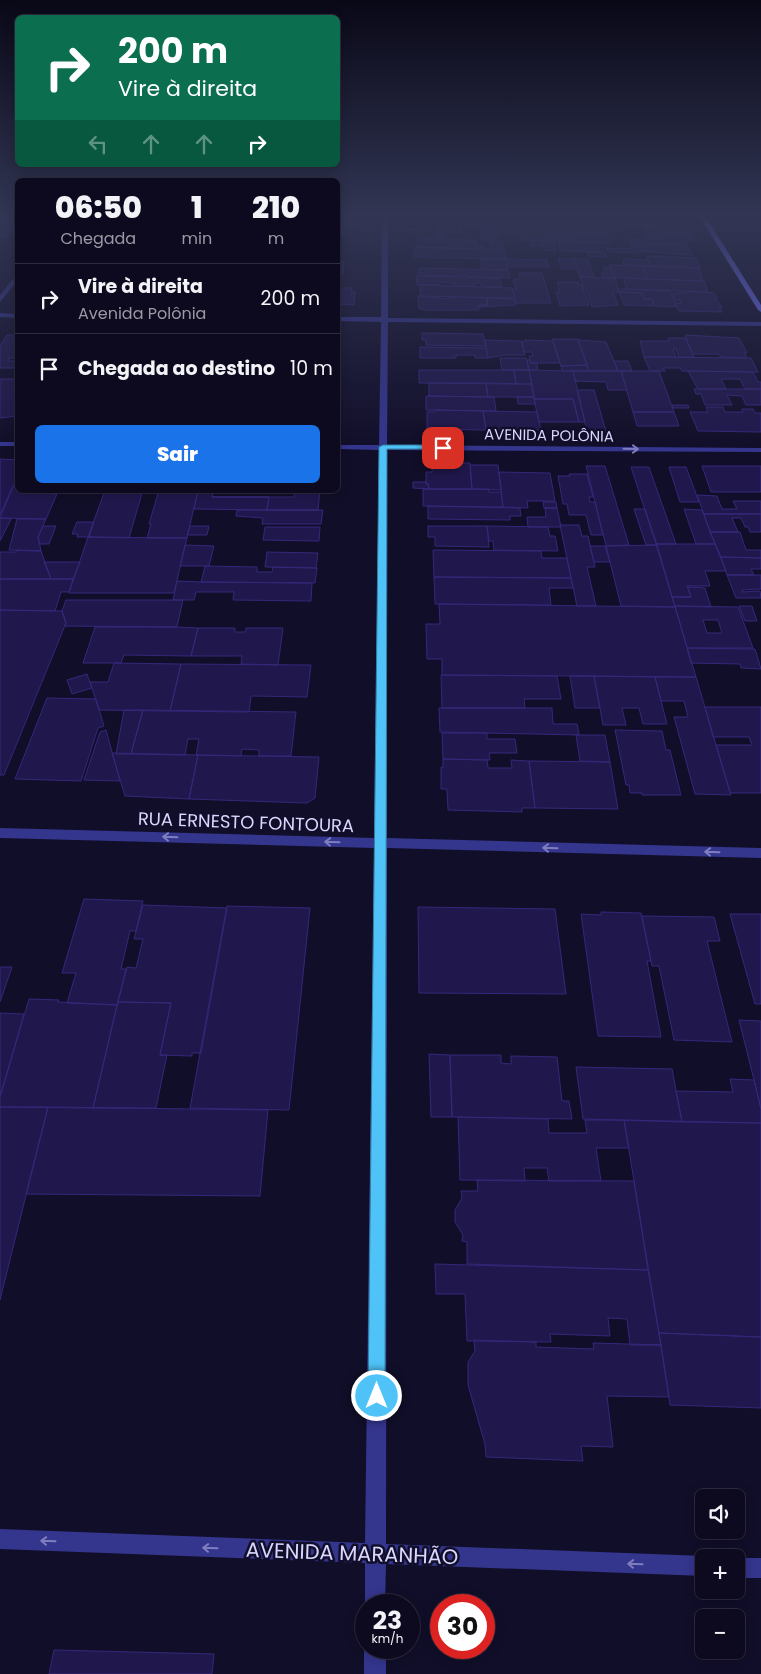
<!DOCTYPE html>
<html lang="pt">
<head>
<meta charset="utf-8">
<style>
  :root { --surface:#0d0a1f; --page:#1b182c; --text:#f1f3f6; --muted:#9a9aa4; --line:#2d2b3d; --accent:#1a73e8 }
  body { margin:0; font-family:Poppins,sans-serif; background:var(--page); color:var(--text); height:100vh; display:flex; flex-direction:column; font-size:19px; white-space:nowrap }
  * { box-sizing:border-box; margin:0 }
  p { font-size:16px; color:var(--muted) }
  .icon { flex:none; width:28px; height:28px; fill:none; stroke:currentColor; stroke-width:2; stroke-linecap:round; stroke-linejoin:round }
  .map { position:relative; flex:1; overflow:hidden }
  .sheet { position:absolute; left:15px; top:178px; width:325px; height:315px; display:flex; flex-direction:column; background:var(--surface); border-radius:8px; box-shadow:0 2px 12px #0003,0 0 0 1px var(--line) }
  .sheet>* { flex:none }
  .banner { position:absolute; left:15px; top:15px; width:325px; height:152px; border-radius:8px; box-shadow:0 2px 12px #0003,0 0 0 1px var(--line); background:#0b6e4f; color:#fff; overflow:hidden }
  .fabs { position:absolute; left:695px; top:1489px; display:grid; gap:10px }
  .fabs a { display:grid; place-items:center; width:50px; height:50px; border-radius:8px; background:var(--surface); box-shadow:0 2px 12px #0003,0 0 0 1px var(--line); font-size:25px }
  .speed { position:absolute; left:355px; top:1594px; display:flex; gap:10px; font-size:25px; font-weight:700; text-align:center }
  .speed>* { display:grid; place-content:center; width:65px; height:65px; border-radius:50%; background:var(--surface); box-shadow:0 2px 12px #0003,0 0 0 1px var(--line); line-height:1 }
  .speed small { font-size:12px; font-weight:400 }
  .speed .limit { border:8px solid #d22; background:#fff; color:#111 }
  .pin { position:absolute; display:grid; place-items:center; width:42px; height:42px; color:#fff; margin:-21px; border-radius:10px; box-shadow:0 2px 8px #0006 }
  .me { position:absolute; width:55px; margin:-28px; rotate:0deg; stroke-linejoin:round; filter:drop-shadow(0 0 4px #0008) }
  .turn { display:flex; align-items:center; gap:18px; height:105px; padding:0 20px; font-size:22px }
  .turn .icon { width:65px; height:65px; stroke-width:2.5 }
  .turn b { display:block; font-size:35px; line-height:42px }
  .lanes { display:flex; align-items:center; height:48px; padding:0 20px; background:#0003; justify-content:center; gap:25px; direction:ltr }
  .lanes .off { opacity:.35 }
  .eta { display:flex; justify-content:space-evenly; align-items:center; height:85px; text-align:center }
  .eta b { font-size:30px; font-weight:800; line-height:35px }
  .primary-button { display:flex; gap:10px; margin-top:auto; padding:10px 20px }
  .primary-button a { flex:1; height:58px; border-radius:8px; background:var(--accent); color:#fff; font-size:20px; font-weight:800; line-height:58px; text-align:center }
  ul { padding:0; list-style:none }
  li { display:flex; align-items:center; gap:15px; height:70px; padding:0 20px; border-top:1px solid var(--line) }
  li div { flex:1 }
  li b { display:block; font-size:19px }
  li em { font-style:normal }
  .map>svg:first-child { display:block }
</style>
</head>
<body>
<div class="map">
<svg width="761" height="1674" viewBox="0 0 761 1674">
  <rect width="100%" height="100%" fill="#110e29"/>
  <path fill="#20184c" stroke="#34287a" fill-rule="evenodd" d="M338 214H359L357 227H345L344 235H338Z
    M406 214H434L437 238H418L415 229H404Z
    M406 214H442V216H438V219H442L443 229H440V232H444V238H418L415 229H404Z
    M442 214H459L461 232H444Z
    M465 214H493L495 229 467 228Z
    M493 214H516L521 234H496Z
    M539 214H564L567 223H557L558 227H568L571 237H546L543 227H553L552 223H542Z
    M582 214H597L602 228H605L607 233 577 232 572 224 571 215Z
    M600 214H618L625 231H606Z
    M618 214H628L631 225H622Z
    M631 214H651L656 225H631L629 221H634Z
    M651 215H682L692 234 660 233Z
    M0 222H18L6 238H0Z
    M567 224H573L577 232 607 233 610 243 573 242Z
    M642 225H656L665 244H650Z
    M480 229H495L497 240H481Z
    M660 233 692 234 696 241H685L687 245 665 244Z
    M521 234 546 238 548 241H522Z
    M571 237 573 242 548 241 546 238Z
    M418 238 476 240V246H484V249L416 247Z
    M628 239 649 240 650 244 630 243Z
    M489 240H502L504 250 491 249Z
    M530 241H542L543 246H531Z
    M542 241H553L556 251 544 250Z
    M559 242 598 243 600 252 560 251Z
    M658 244 686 245 692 255 638 251V253L608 252 607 248 631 249 630 245H659Z
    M414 247 504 250 506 259 414 257Z
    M587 252H605L607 257 588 256Z
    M647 256 696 258 700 268 650 266Z
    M481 259H506L508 270 482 269Z
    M506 259 547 260 549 267H508Z
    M558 259H574L577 269H562Z
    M574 259H588L594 277H580Z
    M623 259 648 260 650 266 624 265Z
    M338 261H344L343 274H338Z
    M610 265 643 266 647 279 615 278Z
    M643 266 699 268 703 281 647 279Z
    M603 267H611L615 278H603L601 273H605Z
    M419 268 508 270 510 278 468 277V275H456V277L424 276V273H418Z
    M519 273H542L551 303H516L513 289H517L515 287 513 279H520Z
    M417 275 499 278 502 287 481 286 480 283H474V286H454V283L440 282V285H417Z
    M580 277 615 278 619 292H613L618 305 592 307 586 288H583Z
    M624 278 704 281 708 292 626 289Z
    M557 282H578L579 285H582L589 305 560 306 556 292H560Z
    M421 285 512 288 515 298 420 296Z
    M338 288H352L351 292H355L354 305 338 304Z
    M618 289 670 291 677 307 655 306 652 299H644L642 293 619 292Z
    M686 291 714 293 717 299H715L722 307H719L722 312 679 311 675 303H681L680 300H675L673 293H686Z
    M619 292 642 293 644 299H652L654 306 624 305Z
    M418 296 450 299V297L487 298V305L478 306 479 310H424L419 308Z
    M487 298 515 299 516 305 479 307 481 305H487Z
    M422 333 483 334 486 346 426 345V340H422Z
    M7 335H18V358H9L8 361H18V368H0V346Z
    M686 335 739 338 747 353H744L747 358 721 357 719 354H693L685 336Z
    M668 338H685L694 357H679L676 349H673L676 357H644L640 341H669Z
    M552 339H578L587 365 561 366Z
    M485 340 521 341 525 355H504L488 358Z
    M525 340 553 341 560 363H531L529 356H533L532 352H524L522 341H526Z
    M578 340 606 342 618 371H589Z
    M420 347 486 348 488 358H475V355H456V358H420Z
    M644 357 751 358 758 372 682 371 680 368H663L665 371H650Z
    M500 358H526L529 370H502Z
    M527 360H530L531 363H537L538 370H529Z
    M614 361H628L632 371H618Z
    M587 365 589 371H562L561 366Z
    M419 370H514L516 384 419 383Z
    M514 370H529L532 384H516Z
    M529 370 573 371 585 422H579L573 399H534Z
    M573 371H621L627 390H608L606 382 575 381Z
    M621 371H659L674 412H633Z
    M688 371 753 372 758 382H761V389H745L740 379H721L726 389H698Z
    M0 379H18V416L0 418Z
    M429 383H486L488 397 429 396Z
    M486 383 532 384 534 397H488Z
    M694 389H761V405H746L742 396 727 395 732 405H705L701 394H696Z
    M577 390H594L606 431H587Z
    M426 396 494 397 496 411 426 410Z
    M517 397H534L535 404H518Z
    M534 399H573L579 422H539Z
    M672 405H688L689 408H673Z
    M706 407H723L725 412H743L742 409H753L755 413H761V432L698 431 690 412H708Z
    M435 410 483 411 486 430 427 429V412H435Z
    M483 411 537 412 541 430H486Z
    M633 412H674L679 426H637Z
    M0 459 18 460V476L0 515Z
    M432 463H470L472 489H429L428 484H426V472H432Z
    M470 465H498L501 490 472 489Z
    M586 466H605L629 545 606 546Z
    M702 466H761V492H711Z
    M631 467H649L676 544H656Z
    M669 467H686L699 502H680Z
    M499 472 550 473 555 501H527L528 508 503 507Z
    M569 474H587L593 497H589L590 502H595L603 535H591L586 515H569L567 504H563L558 476H570Z
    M413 482H426L428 484 429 489 413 488Z
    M13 486H18V490H55L53 494H57L46 519 0 518Z
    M423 489H489V492H501L503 507 423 506Z
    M105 490H143L129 538 88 537Z
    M159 490H198L187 538H147L151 524H149Z
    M198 490H214L212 497H269L267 510 194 509Z
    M214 490H295L294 497H212Z
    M214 490H320L318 510H267L269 497H212Z
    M697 495 717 496 722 509H737L733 501H761V514H704Z
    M543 502H556L557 508H544Z
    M428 506 520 508 521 516H510V520L428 519Z
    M545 508H557L561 527H528L527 517H546Z
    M634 509H645L657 545H646Z
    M684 509 702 510 715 544H696Z
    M237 510H323L321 524H262L263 518 236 516Z
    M704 514H761V532H750L748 527H745L741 518H732L738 532H710Z
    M0 518 11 519 0 541Z
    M17 519H46L38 537 41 551 9 550Z
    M77 522H94L89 537H77L78 534H72Z
    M560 525H579L582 536H588L595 567H587L596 606H577Z
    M43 526H56L49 544H40L38 537Z
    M190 526H209L207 535H187Z
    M428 526H487L489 547 435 546V537H428Z
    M487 526 548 527 550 536H555L558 551 494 550 493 541H489Z
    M265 527H320L319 541 263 540Z
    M710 532H740L746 550H761V558L721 557Z
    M88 537 187 538 174 593H69Z
    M656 544H715L726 571H705L710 586H687L691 597H672Z
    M185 545 214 546 209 566H180Z
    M657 545 675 607 621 606 606 546Z
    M590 546H605L610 562H594Z
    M17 550 41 551 51 579H0V552H16Z
    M433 550 541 551 542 558H567L571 578 434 577Z
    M267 552 318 553 316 568 265 567Z
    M721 557 761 558V569H751L754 575H727Z
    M44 562H80L73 579H51Z
    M205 566 257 567V572H272L273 567 317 568 315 583 201 582Z
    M727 575H761V589L742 590V592L760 591 761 598H736Z
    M434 577 571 578 573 588H549L551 605 435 604Z
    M0 579H73L69 592H61L55 611 0 610Z
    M177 581 201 582 312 583 311 601 233 600 234 592H196L194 600H173Z
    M688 587 705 588 711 607 675 606 672 597H691Z
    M66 600H183L177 627 64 626 66 623 62 611Z
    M439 604 675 607 696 677 442 675V659H427L426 624H440Z
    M675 606 738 607 753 648H687ZM703 620H718L722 633H707Z
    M739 606H752L757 621H745Z
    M0 610 62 611 66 623 4 775H0Z
    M95 627H177L198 628 191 656 124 655 121 663H83Z
    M198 628H235V632H245L246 628H283L278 665 241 664 242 656H191Z
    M687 648 755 649 761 669 741 668 740 664 691 663Z
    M114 663 181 664 170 711 99 710 90 682H108Z
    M181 664 311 665 307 697 251 696 249 712 170 711Z
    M87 674 92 688 72 694 67 680Z
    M441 675 557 676 561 699H524L525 708H442Z
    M570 676H594L600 708H575Z
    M594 676 655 677 667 724H643L639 708H622L626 725H603Z
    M655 677H696L731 795 695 794 674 717H688L684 701H661Z
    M47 698 96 699 104 726 98 728 81 781 15 779Z
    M705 707H761V793H730L716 745H752L749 737H713Z
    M439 708H552L553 724H577L579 735 440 732Z
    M124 710H143L131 754H116Z
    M143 710 296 712 291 756H259V750L242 749 241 756 196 755 199 739H188L185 755 131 754Z
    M106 730 120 781 84 780 100 732Z
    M615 730 662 731 666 750H670L681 795H642V793H630L629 785H626Z
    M442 733H487V739H515L517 753H489L490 760 443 759Z
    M576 735H605L610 762 580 761Z
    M112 753 198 755 189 799 125 796Z
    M198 755 319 757 315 798 307 803 189 799Z
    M443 759 487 760 488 768H512L511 760 529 761 535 808H522V812L448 810 447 789H441V767L443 768Z
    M529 761 610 762 618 809 535 808Z
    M84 899 143 901 136 931H130L121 969H126L117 1005 67 1003 76 973H62Z
    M143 905 227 908 201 1053H192V1056L160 1055 171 1003 118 1002 127 967 136 968 143 939H134Z
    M227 906 310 908 289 1110 190 1108Z
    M418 907 555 909 566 994 419 993Z
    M601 912 641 913 651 961H647L661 1037 598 1036 581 914 601 915Z
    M730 914H761V1004H755Z
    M642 916 714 917 720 941H707L732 1042 674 1040 659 966H652Z
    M0 967H12L0 1002Z
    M29 999 59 1000 58 1002 117 1005 93 1108 0 1107V1097Z
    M118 1002 171 1003 160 1055H167L156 1108H93Z
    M0 1013 24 1014 0 1097Z
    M739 1020 761 1021V1109L754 1080Z
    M429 1054 450 1055 452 1117H431Z
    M450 1055H501V1063L511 1064V1056L557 1057 562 1101H569L572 1119 452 1117Z
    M576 1067 672 1069 682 1122 583 1119Z
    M730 1079 754 1080 761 1109V1123L682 1122 676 1091 733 1092Z
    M0 1107H48L0 1300Z
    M48 1107 268 1110 260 1196 26 1194Z
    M458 1117 548 1119 549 1133H587L585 1120H624L629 1148H596L601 1181H549L547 1168H524L525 1181 460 1180Z
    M624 1120 761 1123V1337L659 1333Z
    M477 1180 634 1181 648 1270 467 1264V1242L462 1241 463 1235 455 1222V1210L462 1198 461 1191H478Z
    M435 1264 648 1270 661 1345H630L627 1319 608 1318 610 1336 550 1334 551 1342 467 1341 465 1294H436Z
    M659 1333 761 1337V1408L670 1405Z
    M474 1340 536 1342V1347L594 1349 593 1343 661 1345 669 1397 607 1396 613 1447 581 1446 583 1461 486 1457 485 1444 468 1385V1362L475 1351Z
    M54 1650 214 1654 212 1674H49Z"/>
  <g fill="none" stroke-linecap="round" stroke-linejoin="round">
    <path fill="#34358d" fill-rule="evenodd" d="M382 214H388V318L761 322V326L388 322 387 445 761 448V452L387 450V838L761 848V858L387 848 386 1544 704 1556 708 1558H704V1576L386 1564 385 1605H366V1609L365 1605V1563L0 1549V1529L365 1543 374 848 0 838V828L374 838 379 450 338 449V445H379L381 322 338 321V317H381Z
      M18 273V280L0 302V295Z
      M0 313 18 314V318L0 317Z
      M0 442H18V446H0Z
      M736 1558H761V1578H736Z
      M366 1643V1648H386V1674H364V1648Z"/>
    <path fill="#6d70ff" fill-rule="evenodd" d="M698 214H704L761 305V312L758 310Z"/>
  </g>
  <defs><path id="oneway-shaft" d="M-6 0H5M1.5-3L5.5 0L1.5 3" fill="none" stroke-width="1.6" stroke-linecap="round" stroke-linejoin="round" transform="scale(1.25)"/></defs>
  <g stroke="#7e7dc0">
    <use href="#oneway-shaft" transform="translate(631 449) rotate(1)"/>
    <use href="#oneway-shaft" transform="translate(170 837) rotate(-178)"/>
    <use href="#oneway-shaft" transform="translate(332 842) rotate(-178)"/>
    <use href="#oneway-shaft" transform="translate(550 848) rotate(-178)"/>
    <use href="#oneway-shaft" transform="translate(712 852) rotate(-178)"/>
    <use href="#oneway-shaft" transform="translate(48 1541) rotate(-178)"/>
    <use href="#oneway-shaft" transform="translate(210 1548) rotate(-178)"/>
    <use href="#oneway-shaft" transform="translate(635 1564) rotate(-178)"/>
  </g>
  <linearGradient id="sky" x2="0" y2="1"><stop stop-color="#090817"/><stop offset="0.48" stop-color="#323654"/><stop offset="1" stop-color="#323654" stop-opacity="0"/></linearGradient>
  <rect width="761" height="449" fill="url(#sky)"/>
  <path fill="#4fc3f7" stroke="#337fa1" d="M443 445 445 446V449H387L385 1396 383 1402 377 1405 371 1402 368 1396 379 447 383 445Z"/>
  <g text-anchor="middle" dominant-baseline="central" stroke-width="5" stroke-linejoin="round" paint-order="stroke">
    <g font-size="15" fill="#d9d6ff" stroke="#110e29">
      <text transform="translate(549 435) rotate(1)">AVENIDA POLÔNIA</text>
    </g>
    <g font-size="18" fill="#d9d6ff" stroke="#110e29">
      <text transform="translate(246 822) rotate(2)">RUA ERNESTO FONTOURA</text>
    </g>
    <g font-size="21" fill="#d9d6ff" stroke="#110e29">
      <text transform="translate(352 1553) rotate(2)">AVENIDA MARANHÃO</text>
    </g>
  </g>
</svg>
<div class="fabs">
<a><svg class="icon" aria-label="sound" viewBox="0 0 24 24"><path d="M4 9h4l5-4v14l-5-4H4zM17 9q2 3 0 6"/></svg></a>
<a>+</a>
<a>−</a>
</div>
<div class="speed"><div>23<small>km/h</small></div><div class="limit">30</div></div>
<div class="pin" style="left:443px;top:448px;background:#d93025"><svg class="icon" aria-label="arrive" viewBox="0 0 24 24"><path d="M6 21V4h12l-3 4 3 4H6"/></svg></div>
<svg class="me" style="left:377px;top:1396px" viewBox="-20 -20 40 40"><circle r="17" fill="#4fc3f7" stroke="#fff" stroke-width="3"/><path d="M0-11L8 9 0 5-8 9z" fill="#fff"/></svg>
<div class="banner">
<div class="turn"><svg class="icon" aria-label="right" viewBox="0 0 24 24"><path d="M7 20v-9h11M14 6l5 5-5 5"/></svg><div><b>200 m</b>Vire à direita</div></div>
<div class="lanes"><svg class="icon off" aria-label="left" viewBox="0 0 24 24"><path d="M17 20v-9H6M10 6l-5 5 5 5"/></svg><svg class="icon off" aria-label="ahead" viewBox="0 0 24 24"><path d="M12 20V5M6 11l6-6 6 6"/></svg><svg class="icon off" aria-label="ahead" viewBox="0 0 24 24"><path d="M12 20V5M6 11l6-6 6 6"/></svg><svg class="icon" aria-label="right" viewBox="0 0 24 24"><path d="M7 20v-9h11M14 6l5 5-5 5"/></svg></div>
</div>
<section class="sheet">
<div class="eta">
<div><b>06:50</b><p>Chegada</p></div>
<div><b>1</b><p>min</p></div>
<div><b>210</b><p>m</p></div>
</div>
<ul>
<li><svg class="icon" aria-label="right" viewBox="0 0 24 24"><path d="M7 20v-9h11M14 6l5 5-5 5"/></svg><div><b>Vire à direita</b><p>Avenida Polônia</p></div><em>200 m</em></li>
<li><svg class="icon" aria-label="arrive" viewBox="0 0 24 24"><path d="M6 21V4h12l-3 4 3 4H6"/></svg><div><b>Chegada ao destino</b></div><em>10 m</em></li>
</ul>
<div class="primary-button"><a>Sair</a></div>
</section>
</div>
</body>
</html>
